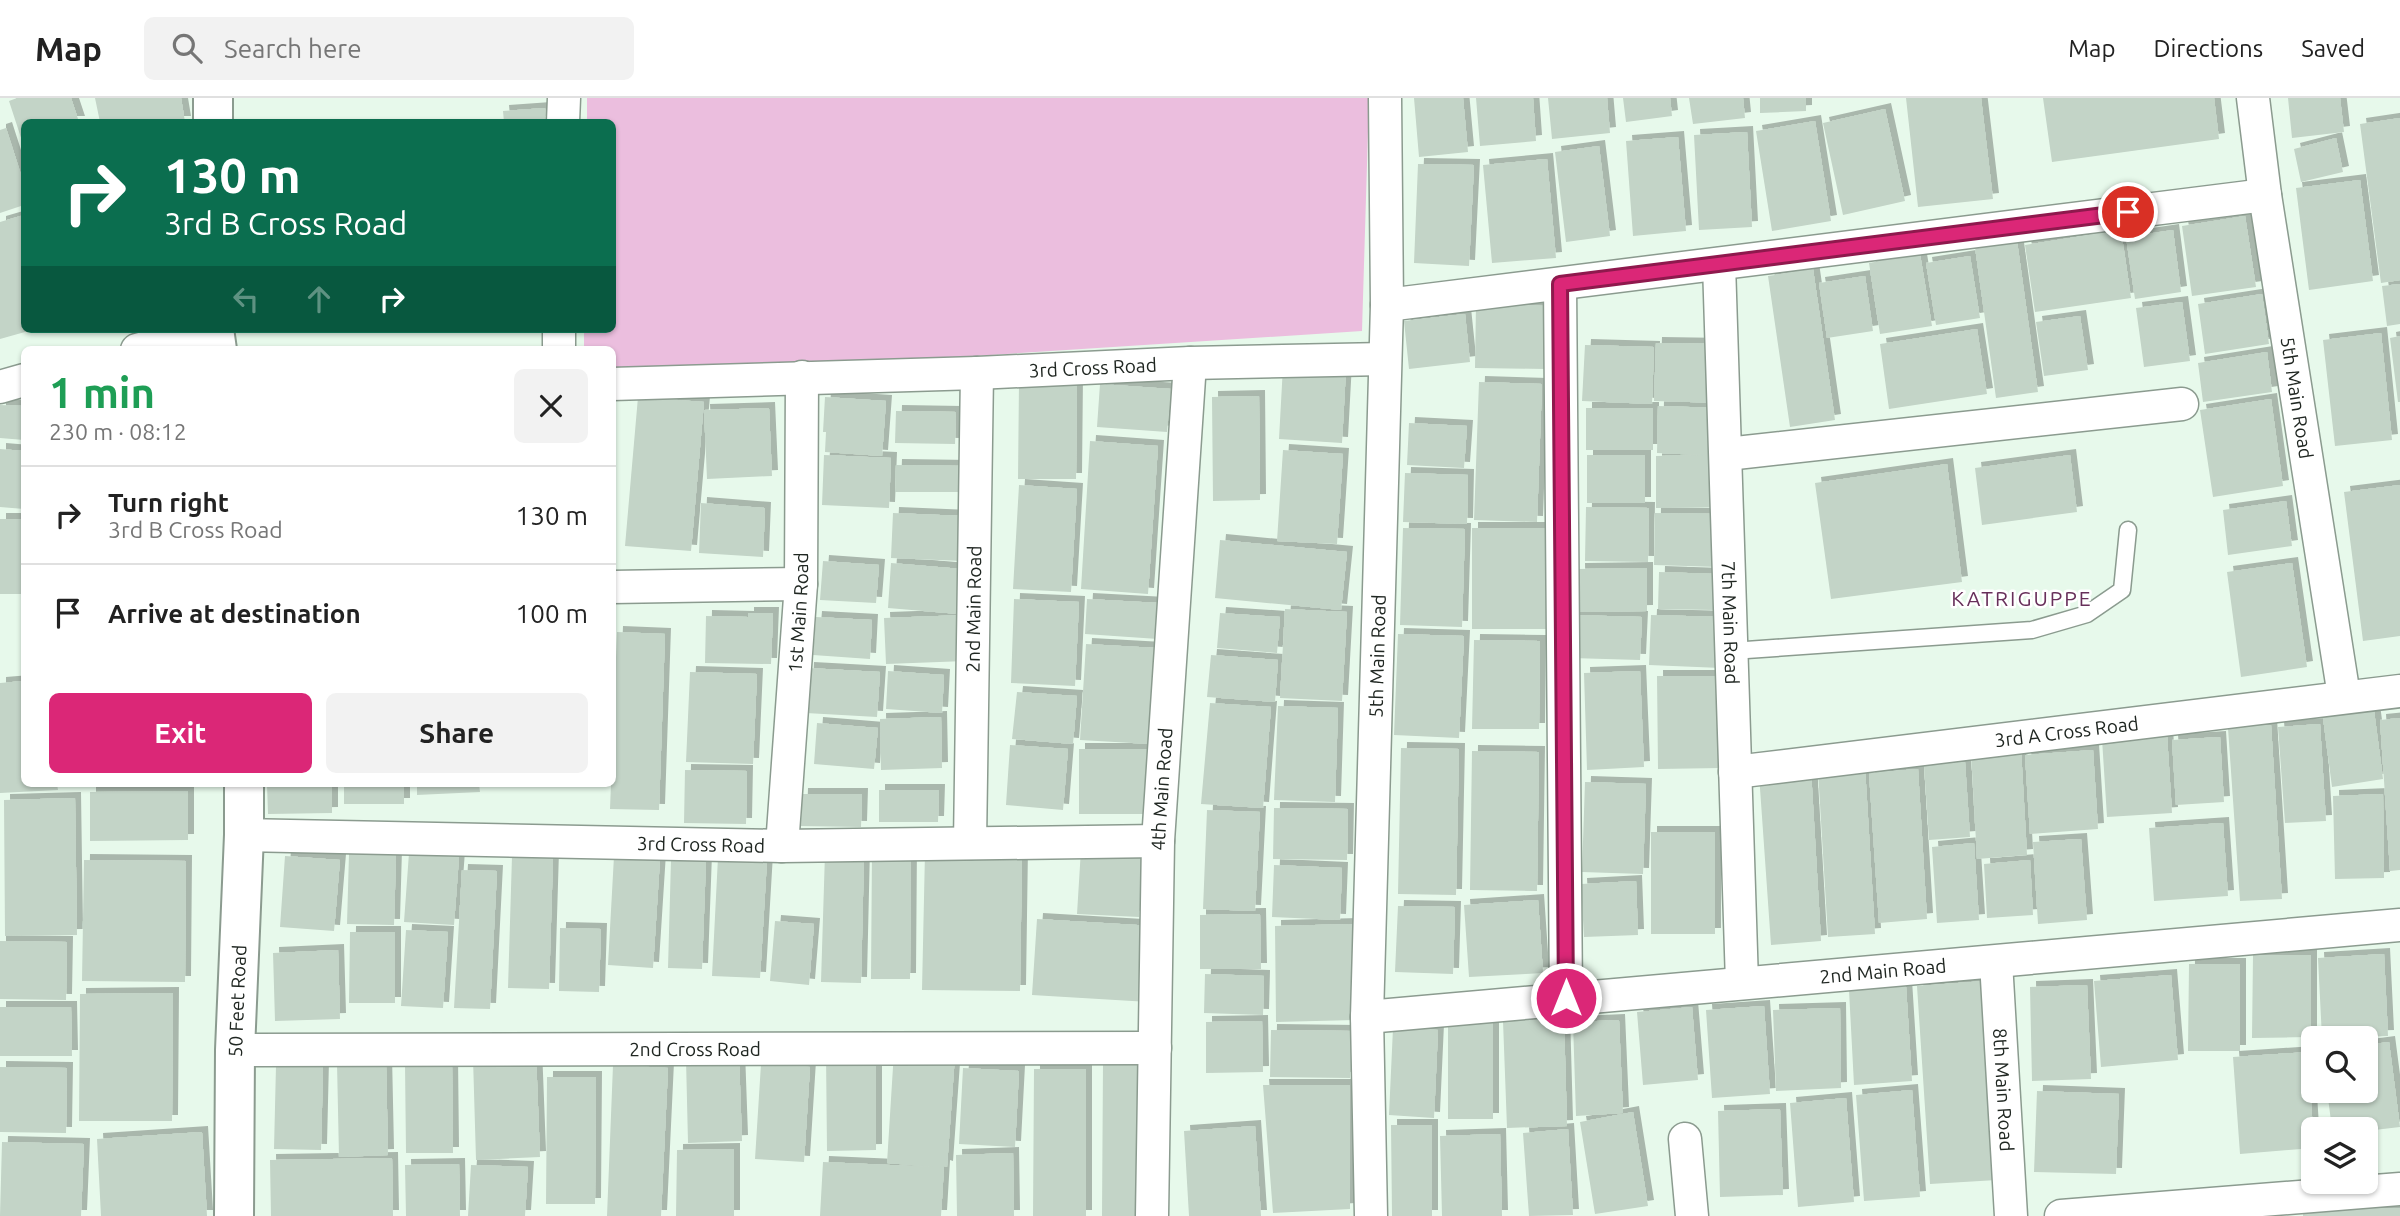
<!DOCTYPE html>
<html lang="en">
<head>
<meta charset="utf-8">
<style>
  :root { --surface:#fff; --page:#f2f2f2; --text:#222; --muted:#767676; --line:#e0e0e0; --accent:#db2777 }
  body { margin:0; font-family:Ubuntu,sans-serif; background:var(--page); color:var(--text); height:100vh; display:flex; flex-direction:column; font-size:26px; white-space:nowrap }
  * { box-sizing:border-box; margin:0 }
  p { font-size:23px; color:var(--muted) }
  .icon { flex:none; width:38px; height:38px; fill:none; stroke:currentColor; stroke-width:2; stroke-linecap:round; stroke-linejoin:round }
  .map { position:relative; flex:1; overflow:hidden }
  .sheet { position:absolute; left:21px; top:248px; width:595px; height:441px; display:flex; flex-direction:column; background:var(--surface); border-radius:10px; box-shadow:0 2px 5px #0004 }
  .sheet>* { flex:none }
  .hud { position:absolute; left:21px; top:21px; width:595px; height:214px; border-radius:10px; box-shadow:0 2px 5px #0004; background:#0b6e4f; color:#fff; overflow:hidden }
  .controls { position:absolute; left:2301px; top:928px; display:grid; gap:14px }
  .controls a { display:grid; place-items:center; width:77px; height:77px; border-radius:10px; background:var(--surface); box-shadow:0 2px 5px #0004; font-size:35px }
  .pin { position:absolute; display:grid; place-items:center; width:60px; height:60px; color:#fff; margin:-30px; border:4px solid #fff; border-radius:50%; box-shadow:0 2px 7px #0007 }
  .me { position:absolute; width:77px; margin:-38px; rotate:0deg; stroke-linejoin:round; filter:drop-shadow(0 0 5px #0008) }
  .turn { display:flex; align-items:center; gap:24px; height:147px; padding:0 28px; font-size:32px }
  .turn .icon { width:91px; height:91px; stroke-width:2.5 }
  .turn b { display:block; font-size:49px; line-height:60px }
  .lanes { display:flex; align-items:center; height:66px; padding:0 28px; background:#0003; justify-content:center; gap:35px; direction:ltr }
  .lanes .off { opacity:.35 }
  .round { display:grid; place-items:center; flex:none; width:74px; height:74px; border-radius:10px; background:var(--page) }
  .summary { display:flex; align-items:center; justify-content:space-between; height:119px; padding:0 28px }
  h1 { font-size:42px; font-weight:600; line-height:52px; color:#1e9e55 }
  .primary-button { display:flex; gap:14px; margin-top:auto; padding:14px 28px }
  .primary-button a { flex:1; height:80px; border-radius:10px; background:var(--accent); color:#fff; font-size:28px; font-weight:600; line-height:80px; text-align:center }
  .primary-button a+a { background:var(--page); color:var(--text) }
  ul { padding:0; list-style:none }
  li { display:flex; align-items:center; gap:21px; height:98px; padding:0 28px; border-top:2px solid var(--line) }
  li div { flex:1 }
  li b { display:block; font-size:26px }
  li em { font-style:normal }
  header { display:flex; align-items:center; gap:42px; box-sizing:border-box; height:98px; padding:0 35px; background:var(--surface); border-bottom:2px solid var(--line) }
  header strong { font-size:33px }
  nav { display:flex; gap:38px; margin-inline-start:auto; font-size:24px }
  .search { width:490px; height:63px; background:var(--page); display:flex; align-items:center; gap:18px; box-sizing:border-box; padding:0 24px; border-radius:10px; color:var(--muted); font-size:26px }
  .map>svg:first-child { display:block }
</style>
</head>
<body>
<header>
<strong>Map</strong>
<div class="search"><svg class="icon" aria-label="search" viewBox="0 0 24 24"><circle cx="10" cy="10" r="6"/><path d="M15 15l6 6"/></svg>Search here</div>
<nav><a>Map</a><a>Directions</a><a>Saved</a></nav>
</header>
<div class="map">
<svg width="2400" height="1118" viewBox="0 0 2400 1118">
  <defs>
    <filter id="shadow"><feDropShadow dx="6" dy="-6" stdDeviation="0" flood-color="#0004"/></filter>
  </defs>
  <rect width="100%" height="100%" fill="#e7f9eb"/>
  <path fill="#ebbede" d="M587 0H1369L1362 233 757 272 613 271 612 252H584V231H612V24H587Z"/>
  <path fill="#c3d4c7" filter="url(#shadow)" d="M17 0H71L79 24H24V49L9 3Z
    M95 0H181L185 24H100Z
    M1414 0H1463L1468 54 1419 59Z
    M1476 0H1533L1536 43 1480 48Z
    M1548 0H1607L1610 35 1552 41Z
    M1623 0H1670L1672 18 1626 24Z
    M1689 0H1743L1745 20 1693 26Z
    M1760 0H1806V13L1760 15Z
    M1906 0H1981L1993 101 1918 109Z
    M2043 0H2214L2219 41 2052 64Z
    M2288 0H2340L2344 34 2292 40Z
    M545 10 546 24H504L503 13Z
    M1885 11 1905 103 1843 117 1823 25Z
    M2400 20V182L2381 185 2360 26Z
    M1815 23 1831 123 1772 133 1756 33Z
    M6 30 24 86V107L0 115V32Z
    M1747 34 1752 129 1699 132 1694 37Z
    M1678 39 1686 133 1633 138 1626 43Z
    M2336 40 2343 74 2301 84 2294 51Z
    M1599 48 1610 138 1566 144 1555 54Z
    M1547 61 1556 160 1492 165 1483 67Z
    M1418 66 1474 67 1469 168 1414 165Z
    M2360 82 2373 183 2309 192 2296 90Z
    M24 117V231L32 232 0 241V124Z
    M2245 118 2256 189 2192 198 2182 128Z
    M2121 132 2131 200 2035 214 2025 147Z
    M2173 132 2181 194 2135 201 2126 139Z
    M2017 143 2038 294 1996 300 1975 149Z
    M1920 156 1932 228 1880 236 1869 165Z
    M1970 158 1980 220 1936 227 1926 165Z
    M1813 171 1835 322 1790 329 1768 178Z
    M1865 178 1873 233 1827 240 1819 185Z
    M2400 186V226L2387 228 2382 188Z
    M2262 196 2269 246 2205 256 2198 206Z
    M2182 204 2190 263 2144 269 2136 210Z
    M1476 206 1547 208 1546 271 1475 270Z
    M1465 216 1470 264 1409 271 1404 223Z
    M2080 218 2088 272 2044 278 2036 224Z
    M1977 231 1987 296 1889 311 1880 246Z
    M2381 235 2392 342 2335 348 2323 242Z
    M2400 238V304H2398L2390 240Z
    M1656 245 1721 246 1724 305 1654 303Z
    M1585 247 1654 249 1652 306 1582 303Z
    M2267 254 2272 294 2203 304 2198 265Z
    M1283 268 1346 271 1342 345 1279 341Z
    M1019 283H1077L1076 381H1018Z
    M1479 284 1542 286 1537 424 1474 422Z
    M1100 286 1171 291 1167 334 1097 329Z
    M1259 298 1260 402 1213 403 1212 299Z
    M638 299 704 304 691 453 625 448Z
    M825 299 886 303 882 358 825 354 826 334H823Z
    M2271 301 2283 388 2213 399 2200 312Z
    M0 307 24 308V342L0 340Z
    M1658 308 1721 310 1725 409 1656 410V358L1703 357 1657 355Z
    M769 310 772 378 707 381 704 312Z
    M1586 310H1653V352H1586Z
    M896 313 956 314 955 346 895 345Z
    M1409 325 1467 328 1464 370 1407 367Z
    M1090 343 1158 348 1148 496 1081 491Z
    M0 351 24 353V411L0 409Z
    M1283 352 1343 356 1337 446 1277 443Z
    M824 357 891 360 889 410 822 407Z
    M1587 357H1645V405H1587Z
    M2070 357 2077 414 1982 427 1975 370Z
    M1947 366 1962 484 1831 501 1815 385Z
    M896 367 965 368V394H895Z
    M1405 375 1468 377 1467 426 1403 424Z
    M1019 387 1077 391 1071 494 1013 491Z
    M2400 387V538L2363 543 2344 394Z
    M2286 403 2292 448 2228 457 2223 412Z
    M701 405 765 410 763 459 699 455Z
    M1586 409 1649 410 1648 464 1585 463Z
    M893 415 964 418 962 463 891 460Z
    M1655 415 1720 416 1719 469 1654 467Z
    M0 421H24V496H0Z
    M1403 430 1465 431 1462 529 1400 527Z
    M1472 430H1547V531H1472Z
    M1220 442 1347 454 1341 512 1215 500Z
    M823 463 879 467 876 505 820 502Z
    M891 465 962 471 959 516 888 510Z
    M2292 465 2307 569 2241 579 2227 474Z
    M1647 470V513L1580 514 1579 471Z
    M1659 474 1716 476 1715 512 1658 511Z
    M1014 501 1079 504 1075 588 1011 585Z
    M1087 501 1160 505 1158 541 1085 536Z
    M1285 511 1347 514 1342 603 1280 600Z
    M748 515H773L771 566 705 565 706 518 748 519Z
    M1220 515 1280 519 1277 555 1217 550Z
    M965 517 966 563 886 566 884 520Z
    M1573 517 1642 519 1640 562 1571 560Z
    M1651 517 1723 519 1721 570 1649 567Z
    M816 519 872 522 870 561 813 557Z
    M617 534 665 536 659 712 610 711Z
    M1398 536 1464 538 1459 640 1394 637Z
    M1474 542 1540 543 1539 631H1472Z
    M1086 546 1157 550 1150 646 1080 642Z
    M1211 557 1278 562 1275 604 1207 599Z
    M808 570 880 574 877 619 806 615Z
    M888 573 944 577 942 615 886 611Z
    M1640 573 1644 669 1587 672 1584 575Z
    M690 574 757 576 753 666 686 664Z
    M1657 578H1721V670L1658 671Z
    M24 583V686H57L58 692 0 695V585Z
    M1017 594 1077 598 1073 646 1012 641Z
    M1210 605 1271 609 1263 710 1201 706Z
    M2373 605 2383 681 2332 689 2322 612Z
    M1278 608 1338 610 1335 704 1274 702Z
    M941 619 942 670 881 672 880 621Z
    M2400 620V772L2390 773 2380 622Z
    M817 625 878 630 874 671 814 666Z
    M2320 626 2326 723 2285 725 2278 629Z
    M2271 627 2282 801 2240 803 2228 630Z
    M2167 637 2172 715 2107 719 2102 641Z
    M2220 639 2224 704 2176 707 2172 642Z
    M1010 647 1068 651 1063 712 1006 707Z
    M1401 650 1459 651 1456 797 1398 796Z
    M1079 651H1158L1157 716H1079Z
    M2021 651 2027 757 1977 761 1971 655Z
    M2093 652 2098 731 2030 736 2025 657Z
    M1472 653 1539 654 1537 793 1470 792Z
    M1965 664 1970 739 1929 742 1924 668Z
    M1865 669 1875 836 1828 839 1818 673Z
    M1918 671 1927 821 1879 825 1869 675Z
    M685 672 747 673 746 726 684 725Z
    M1811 672 1821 843 1771 847 1759 676Z
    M1585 684 1646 686 1643 776 1582 774Z
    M267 686H332V715L268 716Z
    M344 686H404V706H344Z
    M417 686H479L480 694 417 697Z
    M879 692H939L938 724H879Z
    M188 693V742L90 743V694Z
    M802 696H862L861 729 801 728Z
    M2383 696 2384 780 2335 781 2333 698Z
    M75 700 77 837 5 838 4 702Z
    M1274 710 1348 711 1347 762 1273 761Z
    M1207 712 1260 714 1255 813 1203 811Z
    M2223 725 2228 798 2154 803 2149 730Z
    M1651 734H1715V836H1651Z
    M2081 741 2087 822 2038 826 2033 744Z
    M1974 745 1979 822 1937 825 1932 749Z
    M872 749H911L910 881H871Z
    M1081 751 1143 754 1139 819 1077 816Z
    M925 754 1022 755 1020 893 922 892Z
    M409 755 459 759 454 827 404 824Z
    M825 755 864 756 861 885 821 884Z
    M349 756 396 757 394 827 347 826Z
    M285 758 340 762 334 833 280 829Z
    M512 758 553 759 549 891 508 890Z
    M614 758 660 761 653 870 608 867Z
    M718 759 767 762 760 880 712 878Z
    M84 762 186 763 185 884 82 883Z
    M671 762H706L702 871 668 870Z
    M2030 762 2033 817 1987 820 1984 766Z
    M1274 767 1342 770 1340 822 1272 819Z
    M462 772 497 773 490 911 454 910Z
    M1636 783 1638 837 1584 839 1581 786Z
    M1538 802 1543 875 1469 879 1464 807Z
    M1398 808 1455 809 1453 876 1395 874Z
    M1260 816 1261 871H1200V817Z
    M1037 821 1154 828 1149 904 1032 897Z
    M775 823 814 826 809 887 770 883Z
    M1353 826 1355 922 1276 924 1275 828Z
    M560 830 601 831 599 894 559 893Z
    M406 832 448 834 443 910 401 908Z
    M350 834H395V905H349Z
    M0 843 67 844 66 902 0 901Z
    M338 852 340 921 275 923 273 855Z
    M2384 856 2388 938 2322 940 2318 860Z
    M2253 857H2311V939L2252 940Z
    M2189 866H2240V953H2188Z
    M1205 876 1264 878 1263 917 1204 915Z
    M2171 877 2178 962 2101 969 2094 883Z
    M1985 883 1997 1082 1930 1086 1917 888Z
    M2087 887 2091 981 2032 983 2030 889Z
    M1906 888 1912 983 1854 987 1849 892Z
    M173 895 172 1023H79L80 896Z
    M1764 908 1770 996 1712 1000 1706 912Z
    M0 909H71L72 958H0Z
    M1692 909 1698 982 1643 987 1637 914Z
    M1840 910 1841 990 1776 993 1773 912Z
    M1448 919H1493V1021H1448Z
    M1564 921 1567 1028 1507 1030 1503 923Z
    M1619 922 1623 1015 1576 1018 1573 924Z
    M1262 923 1263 974 1206 975V924Z
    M1393 930 1438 932 1434 1020 1389 1017Z
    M1271 932 1351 933 1350 980 1270 979Z
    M2389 944 2400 1029 2366 1033V1031H2332L2327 992H2366V947Z
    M894 953 955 957 947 1069 944 1068 941 1118H820L823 1064 935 1069 887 1065Z
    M2308 954 2314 1050 2240 1056 2233 959Z
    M826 955H876V1052L827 1053Z
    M536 956 540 1059 476 1062 473 960Z
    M739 959 742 1043 688 1045 686 961Z
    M386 963 388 1057 339 1059 337 965Z
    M1103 964H1148L1147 1118H1102Z
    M452 965 453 1055H406L405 966Z
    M761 966 810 969 804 1064 755 1061Z
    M276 967 323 968 321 1052 274 1051Z
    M613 967 668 970 661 1118H607Z
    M0 969 67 970 66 1035 0 1034Z
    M963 970 1019 973 1015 1049 959 1046Z
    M1034 971H1086V1118H1033Z
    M547 979H596L595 1106H546Z
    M1263 987H1350V1111L1273 1115Z
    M1912 992 1920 1099 1864 1103 1856 997Z
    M2037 993 2119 996 2116 1076 2034 1074Z
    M1846 1000 1854 1104 1798 1109 1790 1005Z
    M1780 1011 1783 1097 1720 1099 1718 1013Z
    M1633 1014 1648 1108 1595 1116 1580 1024Z
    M1391 1027H1432V1118H1392Z
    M1255 1028 1261 1118H1189L1184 1033Z
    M1568 1031 1573 1117 1529 1118 1523 1035Z
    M202 1034 207 1118H101L97 1041Z
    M1500 1036 1502 1118H1442L1440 1038Z
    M2 1044 84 1046 81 1118H0Z
    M734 1051V1118H676L677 1052Z
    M1013 1055 1014 1118H957L956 1057Z
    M392 1060 393 1118H271L270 1062Z
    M459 1066 460 1118H406L405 1067Z
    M471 1067 528 1069 525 1118H468Z
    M2303 1110H2400V1118H2303Z"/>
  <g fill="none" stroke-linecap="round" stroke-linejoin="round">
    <defs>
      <path id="service" d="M1732 553 2032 532 2087 516 2122 492 2128 432"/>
      <g id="minor">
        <path id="s1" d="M2253 0 2265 97 2344 598"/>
        <path d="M563 24 564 0"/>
        <path id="s2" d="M1719 166 1742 885"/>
        <path d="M1560 186 1566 900"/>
        <path d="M1387 207 2265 97"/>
        <path d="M137 252 214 231"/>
        <path d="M559 252V231"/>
        <path id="s3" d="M612 286 977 275 1190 265 1385 261"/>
        <path d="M0 289 24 282"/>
        <path d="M1727 356 2182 306"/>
        <path d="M612 489 801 486"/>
        <path id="s4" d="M1735 674 2400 593"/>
        <path id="s5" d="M244 737 782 748 1158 743"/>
        <path id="s6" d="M970 745 977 275"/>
        <path id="s7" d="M782 748 801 486 802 279"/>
        <path id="s8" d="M1996 864 2011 1118"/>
        <path id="s9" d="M1367 919 2400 827"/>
        <path id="s10" d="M235 952 1155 950"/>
        <path d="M1685 1041 1692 1118"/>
        <path id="s11" d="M1152 1118 1158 743 1190 265"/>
        <path id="s12" d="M1371 1118 1367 919 1387 207 1385 0"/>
        <path d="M2061 1118 2400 1091"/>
      </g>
      <g id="tertiary">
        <path d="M213 0V24"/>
        <path d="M214 231 217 252"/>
        <path id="s13" d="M234 1118 235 952 244 737V686"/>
      </g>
    </defs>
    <use href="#service" stroke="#8b9b8f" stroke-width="19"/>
    <use href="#minor" stroke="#8b9b8f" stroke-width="35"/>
    <use href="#tertiary" stroke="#8b9b8f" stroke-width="42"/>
    <use href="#service" stroke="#fff" stroke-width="16"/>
    <use href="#minor" stroke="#fff" stroke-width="32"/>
    <use href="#tertiary" stroke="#fff" stroke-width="38"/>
  </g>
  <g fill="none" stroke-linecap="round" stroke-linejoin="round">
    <defs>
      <path id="route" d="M1566 900 1560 186 2128 114"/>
    </defs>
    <use href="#route" stroke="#8e194d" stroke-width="18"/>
    <use href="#route" stroke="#db2777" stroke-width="12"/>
  </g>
  <g text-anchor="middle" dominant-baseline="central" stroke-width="5" stroke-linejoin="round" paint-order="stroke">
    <g font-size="19" fill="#202722" stroke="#fff">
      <text stroke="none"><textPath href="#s3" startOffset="481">3rd Cross Road</textPath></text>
      <text stroke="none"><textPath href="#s1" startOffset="303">5th Main Road</textPath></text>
      <text stroke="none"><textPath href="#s6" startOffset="234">2nd Main Road</textPath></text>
      <text stroke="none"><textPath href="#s7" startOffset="234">1st Main Road</textPath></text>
      <text stroke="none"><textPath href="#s2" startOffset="359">7th Main Road</textPath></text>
      <text stroke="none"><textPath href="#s12" startOffset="560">5th Main Road</textPath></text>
      <text stroke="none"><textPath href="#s4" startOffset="334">3rd A Cross Road</textPath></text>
      <text stroke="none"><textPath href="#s11" startOffset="427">4th Main Road</textPath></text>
      <text stroke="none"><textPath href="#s5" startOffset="457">3rd Cross Road</textPath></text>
      <text stroke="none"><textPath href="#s9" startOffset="518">2nd Main Road</textPath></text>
      <text stroke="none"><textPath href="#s13" startOffset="215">50 Feet Road</textPath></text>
      <text stroke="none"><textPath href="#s10" startOffset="460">2nd Cross Road</textPath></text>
      <text stroke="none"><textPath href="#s8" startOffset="128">8th Main Road</textPath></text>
    </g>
    <g font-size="21" letter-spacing="2" fill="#672f5a" stroke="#fff">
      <text x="2022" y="500">KATRIGUPPE</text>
    </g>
  </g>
</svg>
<div class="controls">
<a><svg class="icon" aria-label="search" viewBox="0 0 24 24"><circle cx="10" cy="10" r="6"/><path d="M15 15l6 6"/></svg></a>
<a><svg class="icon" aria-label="layers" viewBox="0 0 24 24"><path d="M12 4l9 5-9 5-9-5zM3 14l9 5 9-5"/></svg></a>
</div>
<div class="pin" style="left:2128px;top:114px;background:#d93025"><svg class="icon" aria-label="arrive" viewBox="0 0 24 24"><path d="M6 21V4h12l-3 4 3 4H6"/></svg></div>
<svg class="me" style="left:1566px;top:900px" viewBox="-20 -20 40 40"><circle r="17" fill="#db2777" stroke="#fff" stroke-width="3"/><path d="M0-11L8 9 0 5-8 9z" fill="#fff"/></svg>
<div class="hud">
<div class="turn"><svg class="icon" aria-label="right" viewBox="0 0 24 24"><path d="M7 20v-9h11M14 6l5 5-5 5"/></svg><div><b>130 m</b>3rd B Cross Road</div></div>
<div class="lanes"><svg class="icon off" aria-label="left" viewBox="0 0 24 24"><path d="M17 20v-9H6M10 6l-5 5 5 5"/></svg><svg class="icon off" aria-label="ahead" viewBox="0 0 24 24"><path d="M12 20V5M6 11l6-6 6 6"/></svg><svg class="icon" aria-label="right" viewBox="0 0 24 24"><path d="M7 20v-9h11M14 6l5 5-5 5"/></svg></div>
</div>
<section class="sheet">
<div class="summary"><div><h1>1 min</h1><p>230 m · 08:12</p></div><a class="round"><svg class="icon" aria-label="close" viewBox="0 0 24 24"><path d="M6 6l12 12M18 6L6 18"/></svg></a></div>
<ul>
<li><svg class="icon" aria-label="right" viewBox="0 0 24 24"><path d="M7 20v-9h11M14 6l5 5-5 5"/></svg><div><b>Turn right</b><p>3rd B Cross Road</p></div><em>130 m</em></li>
<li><svg class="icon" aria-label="arrive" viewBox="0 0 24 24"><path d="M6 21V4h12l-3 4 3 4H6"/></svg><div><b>Arrive at destination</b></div><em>100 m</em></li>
</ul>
<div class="primary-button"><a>Exit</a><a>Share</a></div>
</section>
</div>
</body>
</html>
